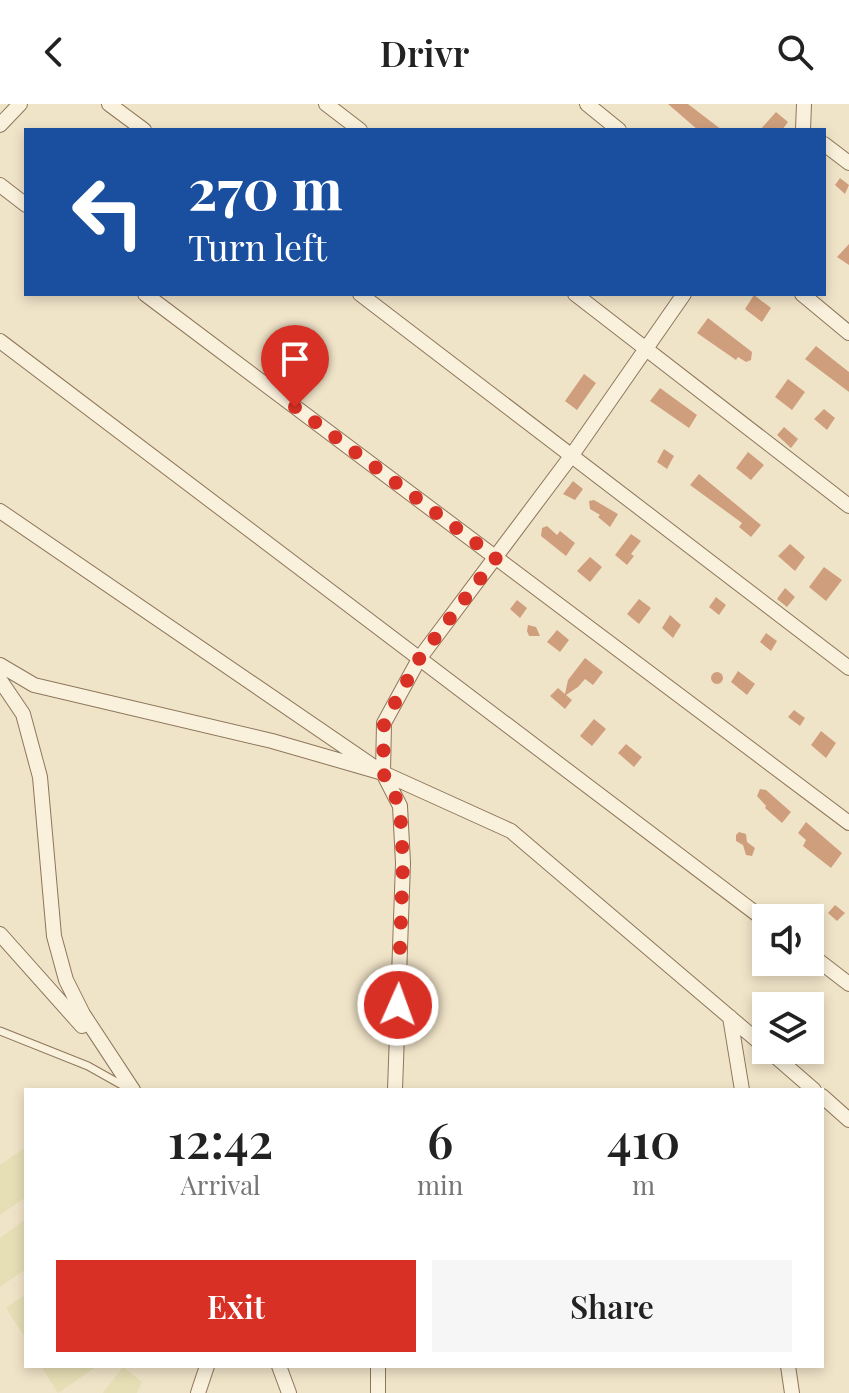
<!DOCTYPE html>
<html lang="en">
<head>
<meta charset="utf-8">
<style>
  :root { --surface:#fff; --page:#f6f6f6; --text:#222; --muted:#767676; --accent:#d93025 }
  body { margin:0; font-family:"Playfair Display",serif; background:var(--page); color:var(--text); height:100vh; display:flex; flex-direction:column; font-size:30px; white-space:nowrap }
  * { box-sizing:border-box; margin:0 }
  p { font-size:26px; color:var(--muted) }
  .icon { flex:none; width:44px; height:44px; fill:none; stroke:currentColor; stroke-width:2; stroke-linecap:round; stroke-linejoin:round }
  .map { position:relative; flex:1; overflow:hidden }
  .side { position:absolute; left:24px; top:984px; width:800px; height:280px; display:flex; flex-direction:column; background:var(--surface); border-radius:0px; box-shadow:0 4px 12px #0003 }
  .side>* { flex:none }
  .banner { position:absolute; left:24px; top:24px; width:802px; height:168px; border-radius:0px; box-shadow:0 4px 12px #0003; background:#1a4fa0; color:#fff; overflow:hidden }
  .controls { position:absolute; left:752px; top:800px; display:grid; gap:16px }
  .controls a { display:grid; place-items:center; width:72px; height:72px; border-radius:0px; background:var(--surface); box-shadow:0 4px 12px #0003; font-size:40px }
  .pin { position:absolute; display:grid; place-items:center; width:68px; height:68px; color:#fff; margin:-82px -34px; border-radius:50% 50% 50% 0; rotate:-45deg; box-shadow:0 0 8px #0007 }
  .pin .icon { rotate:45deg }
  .me { position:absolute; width:88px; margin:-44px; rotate:2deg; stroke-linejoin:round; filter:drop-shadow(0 0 6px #0008) }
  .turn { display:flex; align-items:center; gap:28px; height:168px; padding:0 32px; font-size:36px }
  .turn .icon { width:104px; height:104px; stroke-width:2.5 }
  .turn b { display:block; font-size:56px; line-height:68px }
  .eta { display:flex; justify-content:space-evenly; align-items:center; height:136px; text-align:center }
  .eta b { font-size:48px; font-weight:600; line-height:56px }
  .cta { display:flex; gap:16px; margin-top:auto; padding:16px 32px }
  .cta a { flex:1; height:92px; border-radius:0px; background:var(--accent); color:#fff; font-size:32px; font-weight:600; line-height:92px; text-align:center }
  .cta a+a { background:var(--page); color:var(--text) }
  header { display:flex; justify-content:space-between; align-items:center; height:104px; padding:0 32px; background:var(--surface); font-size:36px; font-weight:600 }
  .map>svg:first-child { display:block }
</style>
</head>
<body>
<header><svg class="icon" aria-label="back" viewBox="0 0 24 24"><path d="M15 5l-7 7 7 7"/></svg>Drivr<svg class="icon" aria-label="search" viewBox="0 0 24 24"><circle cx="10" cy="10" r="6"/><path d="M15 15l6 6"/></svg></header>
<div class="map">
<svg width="849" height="1289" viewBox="0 0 849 1289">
  <rect width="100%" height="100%" fill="#f0e4c8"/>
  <path fill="#e6deb5" d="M26 1043V1093L0 1111V1061Z
    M26 1115V1165L0 1183V1134Z
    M26 1190V1235L6 1204Z
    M41 1262H97L58 1289Z
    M123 1263 142 1278 137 1289H103Z"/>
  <path fill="#cf9f7d" d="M668 0H688L722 26H698Z
    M776 8 788 18 782 26H760Z
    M840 74 849 81 845 90 835 81Z
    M849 140V161L837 153Z
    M754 191 771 204 762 218 745 205Z
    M708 214 752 248 751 256 746 258 738 253 736 256 697 229Z
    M816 242 849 268V288L805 255Z
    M584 270 596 279 577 306 565 297Z
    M788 275 805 288 792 306 775 293Z
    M660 284 697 311 689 324 650 297Z
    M824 305 835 314 827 326 814 315Z
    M784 323 798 335 791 344 777 331Z
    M664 345 674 352 667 365 657 358Z
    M748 348 764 361 751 376 736 364Z
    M699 370 761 421 751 433 739 423 742 419 690 381Z
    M573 377 583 385 575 396 563 390Z
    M594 396 618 410 610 423 598 413 600 411 590 405 589 397Z
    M547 422 557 431 560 427 575 439 566 452 541 432 542 424Z
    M631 430 641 437 631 450 634 452 627 461 615 451Z
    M790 440 805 453 795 467 778 452Z
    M590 453 602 463 590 478 577 467Z
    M824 463 842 476 826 497 809 483Z
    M785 484 795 493 787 503 777 495Z
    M716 493 726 501 719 511 709 503Z
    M639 495 651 504 639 520 627 510Z
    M517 496 527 504 520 514 510 505Z
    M670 511 681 521 673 534 662 524Z
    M528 521 536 523 540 532H529L527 527Z
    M557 526 569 536 560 548 547 538Z
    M766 529 777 537 771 547 760 538Z
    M585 554 603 568 593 581 585 575 578 583 566 591 572 596 565 605 550 592 558 584 565 590 568 576Z
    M738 567 755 580 747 591 731 578Z
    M711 574a6 6 0 1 1 12 0a6 6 0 1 1-12 0Z
    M794 606 805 614 800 622 788 613Z
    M594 615 606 625 592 642 580 632Z
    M821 627 836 639 826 654 811 641Z
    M626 640 642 653 634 663 618 649Z
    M760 685 766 686 791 708 782 719 765 704 766 702 757 692Z
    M806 718 842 749 831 764 803 742 806 736 798 729Z
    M739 728 746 730 747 738 755 744 752 752 746 751 743 741 736 737V731Z
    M835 801 845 809 837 817 828 809Z"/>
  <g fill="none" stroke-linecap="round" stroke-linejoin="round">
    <defs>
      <path id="lane" d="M0 927 88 962 129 985"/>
      <path id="street" d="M109 0 144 26
        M326 0 360 26
        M587 0 619 26
        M0 21 20 0
        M803 26 804 0
        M824 40 849 59
        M0 81 26 101
        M145 190 849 719
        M360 190 849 564
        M575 190 849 402
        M802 190 849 229
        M0 237 766 817
        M0 407 383 669 400 702 403 759 395 986
        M0 561 34 581 272 637 383 669 511 727 766 944
        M0 576 23 610 40 673 54 832 66 876 83 910 133 986
        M383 669 384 619 419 555 572 351 684 190
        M0 830 82 922
        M810 850 849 880
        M730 913 742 986
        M768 946 814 986
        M822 992 849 1016
        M279 1262 289 1289
        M788 1262 792 1289
        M198 1289 207 1262
        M378 1289V1262"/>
    </defs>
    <use href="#lane" stroke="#8d765c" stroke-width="9"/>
    <use href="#street" stroke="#8d765c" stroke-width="16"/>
    <use href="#lane" stroke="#faf1dc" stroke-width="7"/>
    <use href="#street" stroke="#faf1dc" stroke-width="14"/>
  </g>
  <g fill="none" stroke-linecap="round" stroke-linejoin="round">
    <path stroke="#d93025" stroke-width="14" stroke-dasharray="0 25.2" d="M295 303 496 454 419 555 384 619 383 669 400 702 403 759 398 901"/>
  </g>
</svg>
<div class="controls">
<a><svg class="icon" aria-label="sound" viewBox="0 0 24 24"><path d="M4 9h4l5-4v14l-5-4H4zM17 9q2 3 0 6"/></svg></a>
<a><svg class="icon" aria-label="layers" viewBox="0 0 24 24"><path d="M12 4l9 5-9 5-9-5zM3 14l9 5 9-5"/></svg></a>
</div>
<div class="pin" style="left:295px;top:303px;background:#d93025"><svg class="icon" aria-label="arrive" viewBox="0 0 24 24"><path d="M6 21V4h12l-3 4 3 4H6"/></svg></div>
<svg class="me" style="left:398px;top:901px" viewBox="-20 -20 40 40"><circle r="17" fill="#d93025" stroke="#fff" stroke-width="3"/><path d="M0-11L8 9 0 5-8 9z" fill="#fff"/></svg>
<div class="banner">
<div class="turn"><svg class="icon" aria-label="left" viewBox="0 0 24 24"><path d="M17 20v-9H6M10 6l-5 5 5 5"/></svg><div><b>270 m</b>Turn left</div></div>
</div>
<section class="side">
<div class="eta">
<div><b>12:42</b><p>Arrival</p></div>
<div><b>6</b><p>min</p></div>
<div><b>410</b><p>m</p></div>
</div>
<div class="cta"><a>Exit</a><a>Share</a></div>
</section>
</div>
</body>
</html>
